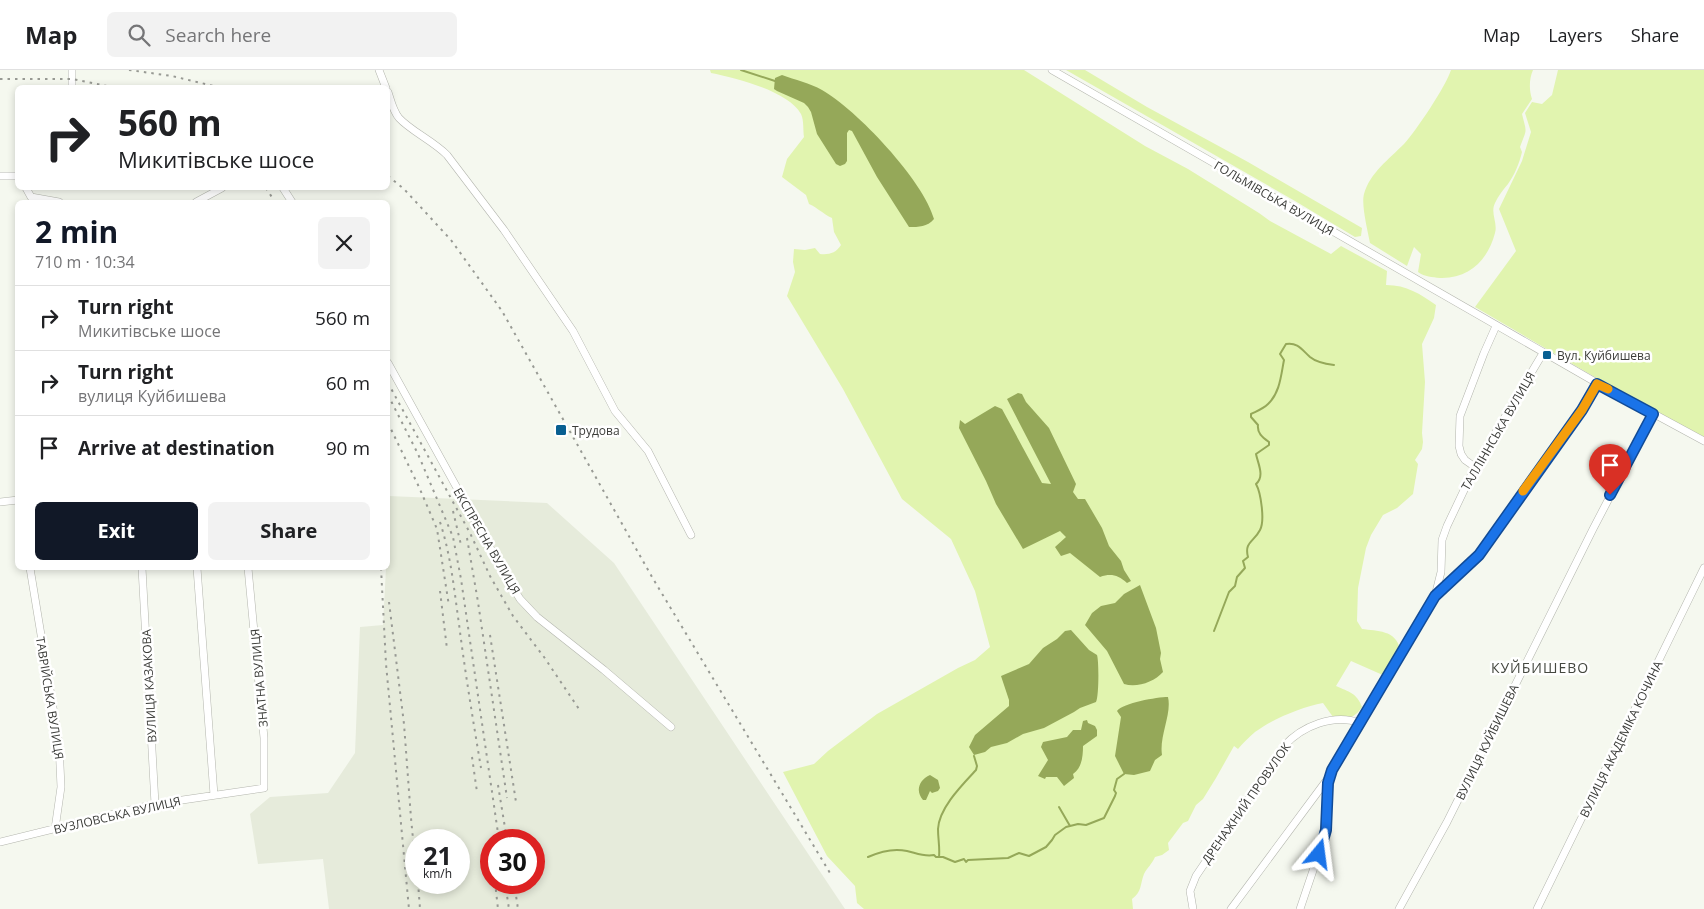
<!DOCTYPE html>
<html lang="en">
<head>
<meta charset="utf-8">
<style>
  :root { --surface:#fff; --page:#f2f2f2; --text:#202124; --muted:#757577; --line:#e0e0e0; --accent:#111827 }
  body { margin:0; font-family:"Open Sans",sans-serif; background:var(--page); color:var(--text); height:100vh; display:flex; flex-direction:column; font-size:19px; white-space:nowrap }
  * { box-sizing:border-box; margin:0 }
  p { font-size:16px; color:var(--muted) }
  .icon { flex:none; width:28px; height:28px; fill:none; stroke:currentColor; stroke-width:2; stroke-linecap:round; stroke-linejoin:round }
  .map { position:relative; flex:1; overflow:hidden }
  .side { position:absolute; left:15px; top:130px; width:375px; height:370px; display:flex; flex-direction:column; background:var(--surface); border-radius:8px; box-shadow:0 2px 8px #0003 }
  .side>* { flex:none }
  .hud { position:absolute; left:15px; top:15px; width:375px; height:105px; border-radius:8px; box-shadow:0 2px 8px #0003; background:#fff; color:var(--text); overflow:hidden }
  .speed { position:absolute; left:405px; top:759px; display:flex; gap:10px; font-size:25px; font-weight:700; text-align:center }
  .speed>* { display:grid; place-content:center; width:65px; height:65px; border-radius:50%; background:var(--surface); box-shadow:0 2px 8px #0003; line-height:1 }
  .speed small { font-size:12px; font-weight:400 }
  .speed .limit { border:8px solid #d22; background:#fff; color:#111 }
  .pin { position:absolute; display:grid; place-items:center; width:42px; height:42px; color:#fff; margin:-51px -21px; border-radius:50% 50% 50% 0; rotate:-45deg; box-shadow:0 0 5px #0007 }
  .pin .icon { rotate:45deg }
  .me { position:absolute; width:55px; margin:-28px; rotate:16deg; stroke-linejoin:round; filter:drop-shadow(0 0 4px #0008) }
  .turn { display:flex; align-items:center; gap:18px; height:105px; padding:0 20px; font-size:22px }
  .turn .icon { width:65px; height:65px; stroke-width:2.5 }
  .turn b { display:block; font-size:35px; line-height:42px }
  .round { display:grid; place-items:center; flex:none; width:52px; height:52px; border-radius:8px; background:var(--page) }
  .headline { display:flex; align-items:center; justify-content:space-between; height:85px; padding:0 20px }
  h1 { font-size:30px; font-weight:700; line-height:38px; color:var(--accent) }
  .primary-button { display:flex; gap:10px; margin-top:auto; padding:10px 20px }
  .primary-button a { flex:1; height:58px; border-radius:8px; background:var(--accent); color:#fff; font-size:20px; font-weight:700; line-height:58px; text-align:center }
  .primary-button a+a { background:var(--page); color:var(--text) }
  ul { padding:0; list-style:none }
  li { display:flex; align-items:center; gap:15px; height:65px; padding:0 20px; border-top:1px solid var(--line) }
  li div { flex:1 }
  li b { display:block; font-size:19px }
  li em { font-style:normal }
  header { display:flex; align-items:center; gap:30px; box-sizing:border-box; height:70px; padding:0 25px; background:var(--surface); border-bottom:1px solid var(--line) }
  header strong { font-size:24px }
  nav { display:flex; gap:28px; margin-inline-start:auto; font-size:18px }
  .search { width:350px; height:45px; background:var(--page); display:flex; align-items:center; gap:12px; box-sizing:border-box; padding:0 18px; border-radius:8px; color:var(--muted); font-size:19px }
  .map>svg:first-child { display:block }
</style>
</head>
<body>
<header>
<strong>Map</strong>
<div class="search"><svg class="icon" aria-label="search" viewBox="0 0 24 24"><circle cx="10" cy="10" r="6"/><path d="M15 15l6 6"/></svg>Search here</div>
<nav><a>Map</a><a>Layers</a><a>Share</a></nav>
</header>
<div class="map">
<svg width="1704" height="839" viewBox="0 0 1704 839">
  <rect width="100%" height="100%" fill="#f5f8ef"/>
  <path fill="#e6ebdb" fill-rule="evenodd" d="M389 426 547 433 614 493 845 839H329L323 789 258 794 250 744 270 727 328 723 355 683 360 557 383 555 386 498H388ZM416 770H459V812H416ZM491 770H534V812H491Z"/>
  <path fill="#e1f4af" d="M710 0H1024L1145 76 1188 99 1259 143 1270 151 1331 184 1341 176 1387 201 1386 215C1407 215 1420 224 1436 235L1434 248 1422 274 1425 312 1422 363 1423 372 1422 379 1415 390 1418 394 1413 424 1397 438 1383 445 1371 465 1366 478 1358 518 1357 551 1362 559C1377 561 1396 560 1400 579L1385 606 1351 591 1336 616C1349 622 1357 623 1362 637 1353 650 1348 648 1333 647L1323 633C1302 637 1272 649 1255 662 1249 667 1243 673 1238 679L1234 676 1216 708 1203 729 1196 735 1188 751 1183 753 1168 773 1169 780 1162 785 1155 787C1152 794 1147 798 1144 804 1140 814 1142 822 1132 829L1133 839H864L857 833 855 816 827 786 783 702 814 694 828 681 877 644 958 598 975 590 990 577 975 521 951 469 902 429 843 319 787 226 795 202 793 192 794 179 805 180 815 178 820 184C829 185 836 183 841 175L834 162 832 148C823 144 818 138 809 134L806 125 782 107 787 89 804 67C803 61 804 50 801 44 788 21 736 8 711 3Z
    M1066 0H1085L1147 37 1248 92 1362 158 1361 166 1355 167 1295 131Z
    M1451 0H1533C1529 9 1529 20 1532 29L1522 44C1527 64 1527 58 1520 77L1522 82C1519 94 1515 104 1508 114 1503 120 1498 126 1495 133 1490 143 1498 153 1495 163 1488 190 1469 209 1440 208 1432 207 1425 207 1418 202L1421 184 1414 177 1407 196 1370 173C1368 162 1361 135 1364 124 1370 103 1389 89 1404 74 1416 61 1446 16 1451 0Z
    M1558 0H1704V369L1653 341 1475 237 1516 181 1499 139 1522 91 1531 62 1525 43 1532 32 1542 34 1552 25Z"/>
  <path fill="#95a859" d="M782 5C795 10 810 13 822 20 856 39 924 111 934 149 927 157 919 157 909 157L877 107 852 61 849 60 847 63V91L845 94 840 96 836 94 817 64 811 42 808 37 804 33 777 21 774 19 775 8Z
    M1018 323 1022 324 1026 332 1049 358 1076 414 1073 422 1078 429H1085L1102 458 1109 476 1121 491 1124 500 1131 511 1127 513C1118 505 1111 503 1100 507L1070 483 1061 486 1055 477 1066 467 1060 461 1023 479 996 434 986 411 959 358 960 350 965 354 995 336 1002 339 1042 413 1051 414 1007 329Z
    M1140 515 1156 558 1161 583 1160 589 1163 602C1154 612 1137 618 1124 614L1107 581 1085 555 1092 543 1101 536 1115 533 1124 524Z
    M1071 560 1089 580 1097 585C1099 591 1099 626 1096 632L1080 638 1074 642 1044 658 1023 664 1007 673 991 677 985 682 974 685 969 677 975 665 1009 636V630L1001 606 1029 594 1043 578 1057 569 1065 561Z
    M1168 627C1172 644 1159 666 1162 685L1155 690 1150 701 1134 705 1124 704 1115 686 1121 647 1117 641C1123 633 1157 627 1168 627Z
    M1087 650 1088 653 1095 656 1097 660V666L1083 676C1083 686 1082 698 1073 704L1074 708 1064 716 1057 707H1046L1045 709 1038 706 1048 690 1041 677 1043 672 1067 667 1073 660H1081L1083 651Z
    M930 705 938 710 940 718 938 721 932 723 930 721 926 730H923C915 721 919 710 930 705Z"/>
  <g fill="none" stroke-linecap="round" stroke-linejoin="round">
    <path stroke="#95a859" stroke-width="2" d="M741 0 775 11
      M1214 561 1229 522 1235 516 1237 507 1245 498 1243 491 1248 487C1244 472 1254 472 1260 460 1265 451 1261 423 1256 414 1265 406 1258 394 1256 384L1269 375V372C1262 367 1257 363 1258 355L1251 347V344C1257 341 1263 339 1268 334 1280 323 1281 305 1284 290L1280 284 1286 274C1298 272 1302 280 1310 287 1316 292 1326 294 1334 295
      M1059 737 1070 756
      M868 787C879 782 894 778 907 781 916 783 924 787 934 785L936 787H943L955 792 964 789 966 792 968 790 1008 788 1019 783 1029 786 1046 777 1052 770 1055 765 1066 757 1078 754 1086 755 1104 748 1115 726 1116 723 1114 720 1117 709 1124 704
      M939 787C940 777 938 769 938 759 939 738 962 715 976 700L977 696 974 686"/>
    <defs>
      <path id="minor" d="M72 0V18
        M379 0 386 18
        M1052 0 1597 313 1704 371
        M388 22C391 31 393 41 399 48 411 61 433 71 447 85L504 160 573 261 615 341 648 381 691 465
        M0 106H18
        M26 118 31 127 59 132
        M283 118 292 132
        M196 132 222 118
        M388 293 504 503 520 529 537 547 604 600 671 657
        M1475 397 1465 390 1461 384 1459 376 1460 346 1484 283 1496 256
        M0 432 18 430
        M30 498 59 674 61 717 55 759
        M142 498 155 734
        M197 498 214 725
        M1435 526 1441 502 1442 470 1447 456 1475 397 1543 283
        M0 772 155 734 264 718V668L248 498
        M1193 839 1190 821 1196 806 1284 676C1302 656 1334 643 1360 653
        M1231 839 1329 707
        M1300 839 1324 768 1328 713 1332 700 1435 526 1479 485 1581 340 1597 313
        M1399 839 1447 752 1593 459 1653 344
        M1537 839 1704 498"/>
    </defs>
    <use href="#minor" stroke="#b3b5ad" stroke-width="8"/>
    <use href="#minor" stroke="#fff" stroke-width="7"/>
    <path stroke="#989a94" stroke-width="2" stroke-dasharray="2.5 5" stroke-linecap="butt" d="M129 0 172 6 222 18
      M0 9H73L116 18
      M388 106 404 119 451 170 502 241 652 507 830 803
      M266 118 275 132
      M388 313 470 463 490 506 513 546 544 587 581 642
      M388 325 418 384 453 467 461 509 499 770
      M388 353 419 417 437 459 449 536
      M453 441 461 475
      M440 452C451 486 454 519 459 554 465 602 473 650 481 698
      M467 468 478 532 507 728
      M381 498 386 594 409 839
      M440 521 447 579
      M389 532 404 654 411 748 416 800
      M490 565 516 732
      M472 687 477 722
      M498 715 507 770
      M418 812 420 839
      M495 812 498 839
      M505 812 509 839
      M514 812 518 839"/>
  </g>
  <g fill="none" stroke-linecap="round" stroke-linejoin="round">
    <defs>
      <path id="route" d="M1319 784 1326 760 1328 713 1332 700 1435 526 1479 485 1582 340 1597 314 1653 344 1610 425"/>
    </defs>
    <use href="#route" stroke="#114b97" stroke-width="12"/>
    <use href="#route" stroke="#1a73e8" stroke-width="9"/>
    <path stroke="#f59e0b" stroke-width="9" d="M1523 421 1582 340 1597 314 1608 319"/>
  </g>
  <g fill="#085f91" stroke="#fff" stroke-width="2">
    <rect x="1542" y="280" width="10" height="10" rx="2.5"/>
    <rect x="555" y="354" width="12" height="12" rx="2.5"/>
  </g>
  <g text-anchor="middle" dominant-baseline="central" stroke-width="5" stroke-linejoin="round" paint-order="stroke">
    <g font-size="12" fill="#3b3c39" stroke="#fff">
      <text transform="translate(1274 128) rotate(30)">ГОЛЬМІВСЬКА ВУЛИЦЯ</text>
      <text transform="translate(1498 361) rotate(-60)">ТАЛЛІННСЬКА ВУЛИЦЯ</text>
      <text transform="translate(487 471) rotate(60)">ЕКСПРЕСНА ВУЛИЦЯ</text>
      <text transform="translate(259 608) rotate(-95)">ЗНАТНА ВУЛИЦЯ</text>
      <text transform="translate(149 616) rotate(-93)">ВУЛИЦЯ КАЗАКОВА</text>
      <text transform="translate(50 628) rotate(81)">ТАВРІЙСЬКА ВУЛИЦЯ</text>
      <text transform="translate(1621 669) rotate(-64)">ВУЛИЦЯ АКАДЕМІКА КОЧИНА</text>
      <text transform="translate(1487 672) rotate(-64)">ВУЛИЦЯ КУЙБИШЕВА</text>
      <text transform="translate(1246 733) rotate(-55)">ДРЕНАЖНИЙ ПРОВУЛОК</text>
      <text transform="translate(117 745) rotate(-13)">ВУЗЛОВСЬКА ВУЛИЦЯ</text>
    </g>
    <g font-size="12" fill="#3b3c39" stroke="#fff" text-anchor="start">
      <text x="1557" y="285">Вул. Куйбишева</text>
      <text x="572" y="360">Трудова</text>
    </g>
    <g font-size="14" letter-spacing="1" fill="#454840" stroke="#fff">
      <text x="1540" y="597">КУЙБИШЕВО</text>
    </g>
  </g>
</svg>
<div class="speed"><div>21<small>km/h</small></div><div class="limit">30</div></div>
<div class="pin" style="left:1610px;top:425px;background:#d93025"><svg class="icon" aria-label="arrive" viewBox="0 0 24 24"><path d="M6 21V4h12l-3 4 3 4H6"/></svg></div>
<svg class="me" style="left:1319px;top:784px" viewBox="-20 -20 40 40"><path d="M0-17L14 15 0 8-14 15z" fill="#1a73e8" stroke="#fff" stroke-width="4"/></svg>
<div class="hud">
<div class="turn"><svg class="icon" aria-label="right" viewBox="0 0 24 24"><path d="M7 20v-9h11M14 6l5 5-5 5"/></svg><div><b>560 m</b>Микитівське шосе</div></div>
</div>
<section class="side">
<div class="headline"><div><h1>2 min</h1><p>710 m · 10:34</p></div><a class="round"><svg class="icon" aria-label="close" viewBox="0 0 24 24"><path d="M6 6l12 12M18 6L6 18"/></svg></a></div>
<ul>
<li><svg class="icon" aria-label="right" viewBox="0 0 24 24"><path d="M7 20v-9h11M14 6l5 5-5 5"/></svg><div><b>Turn right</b><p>Микитівське шосе</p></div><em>560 m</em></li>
<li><svg class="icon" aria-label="right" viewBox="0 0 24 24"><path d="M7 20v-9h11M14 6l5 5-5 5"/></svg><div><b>Turn right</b><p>вулиця Куйбишева</p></div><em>60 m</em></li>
<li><svg class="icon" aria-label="arrive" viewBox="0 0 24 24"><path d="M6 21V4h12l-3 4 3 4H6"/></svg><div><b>Arrive at destination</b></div><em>90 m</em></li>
</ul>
<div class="primary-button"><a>Exit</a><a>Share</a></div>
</section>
</div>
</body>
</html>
